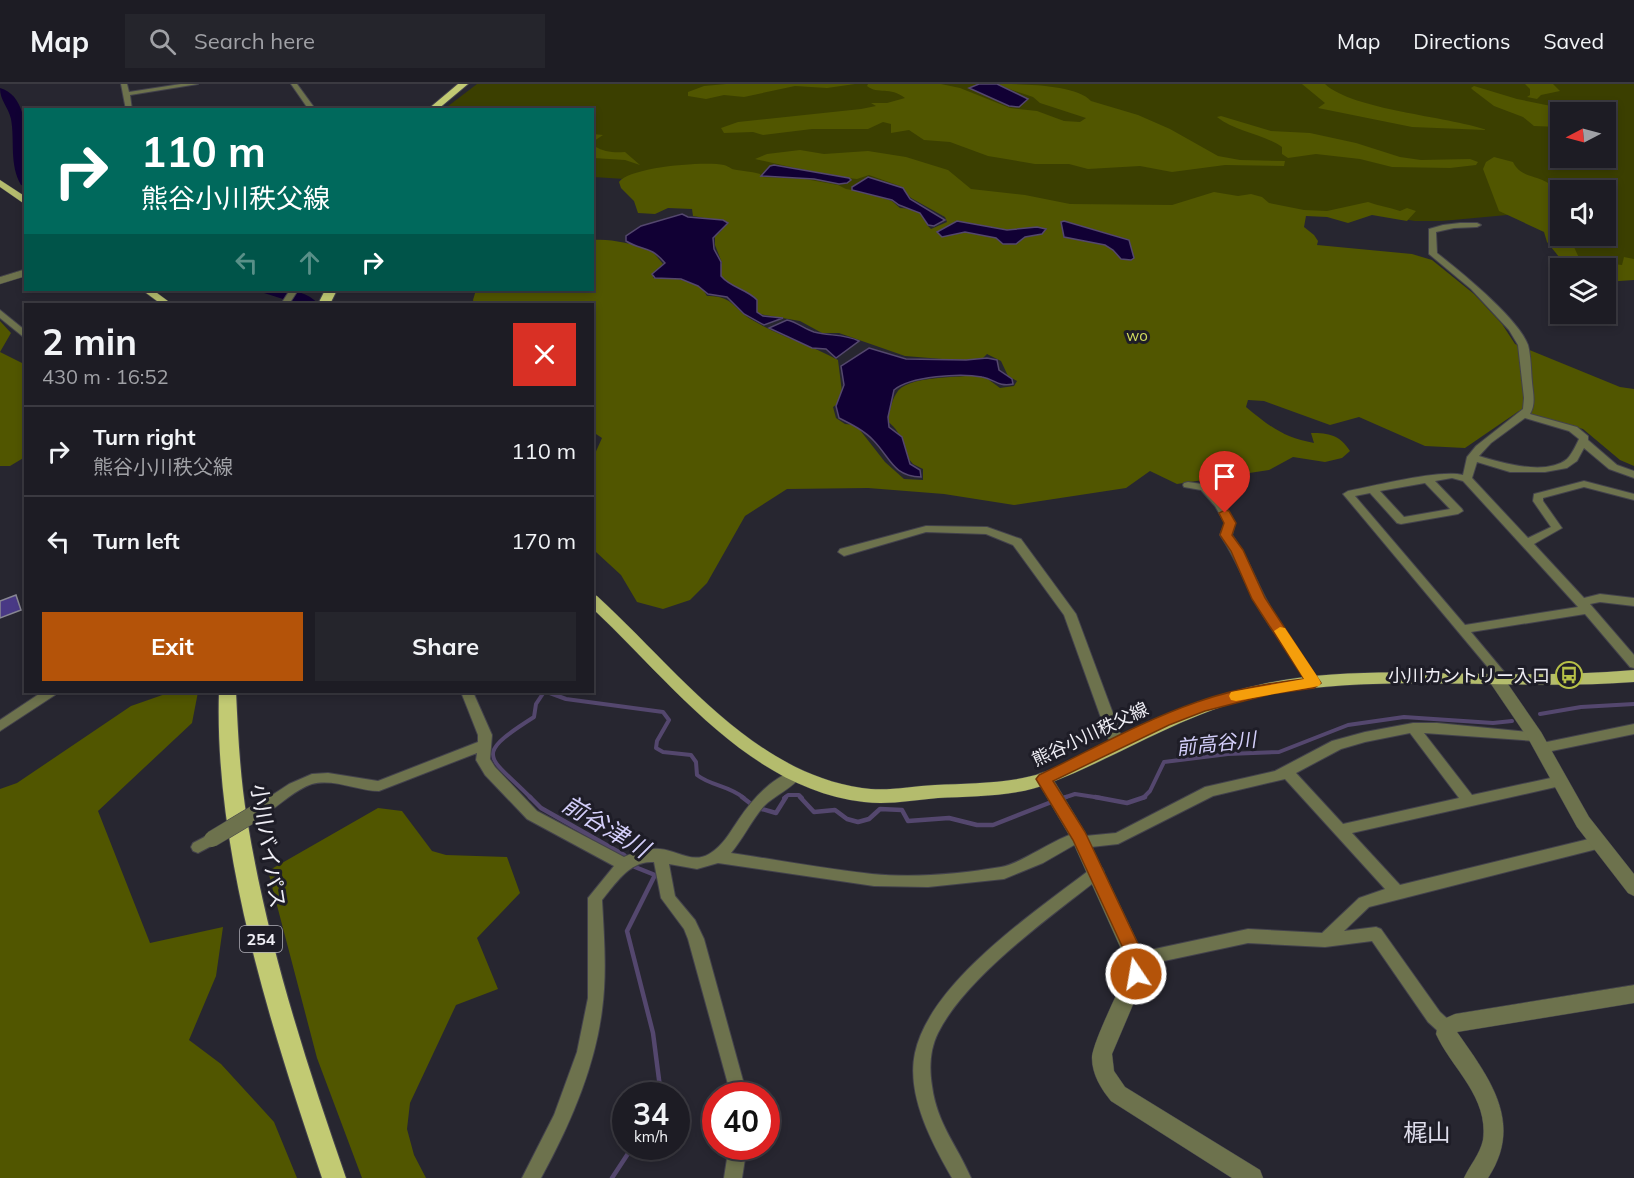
<!DOCTYPE html>
<html lang="en">
<head>
<meta charset="utf-8">
<style>
  :root { --surface:#1d1c24; --page:#25252c; --text:#f1f3f6; --muted:#a0a1a6; --line:#3b3a41; --accent:#b45309 }
  body { margin:0; font-family:Mulish,"Noto Sans JP",sans-serif; background:var(--page); color:var(--text); height:100vh; display:flex; flex-direction:column; font-size:22px; white-space:nowrap }
  * { box-sizing:border-box; margin:0 }
  p { font-size:20px; color:var(--muted) }
  .icon { flex:none; width:33px; height:33px; fill:none; stroke:currentColor; stroke-width:2; stroke-linecap:round; stroke-linejoin:round }
  .map { position:relative; flex:1; overflow:hidden }
  .panel { position:absolute; left:24px; top:219px; width:570px; height:390px; display:flex; flex-direction:column; background:var(--surface); border-radius:0px; box-shadow:0 3px 9px #0003,0 0 0 2px var(--line) }
  .panel>* { flex:none }
  .top-card { position:absolute; left:24px; top:24px; width:570px; height:183px; border-radius:0px; box-shadow:0 3px 9px #0003,0 0 0 2px var(--line); background:#00695c; color:#fff; overflow:hidden }
  .needle { width:39px; rotate:264deg }
  .tools { position:absolute; left:1550px; top:18px; display:grid; gap:12px }
  .tools a { display:grid; place-items:center; width:66px; height:66px; border-radius:0px; background:var(--surface); box-shadow:0 3px 9px #0003,0 0 0 2px var(--line); font-size:30px }
  .speed { position:absolute; left:612px; top:998px; display:flex; gap:12px; font-size:30px; font-weight:700; text-align:center }
  .speed>* { display:grid; place-content:center; width:78px; height:78px; border-radius:50%; background:var(--surface); box-shadow:0 3px 9px #0003,0 0 0 2px var(--line); line-height:1 }
  .speed small { font-size:15px; font-weight:400 }
  .speed .limit { border:9px solid #d22; background:#fff; color:#111 }
  .pin { position:absolute; display:grid; place-items:center; width:51px; height:51px; color:#fff; margin:-62px -26px; border-radius:50% 50% 50% 0; rotate:-45deg; box-shadow:0 0 6px #0007 }
  .pin .icon { rotate:45deg }
  .me { position:absolute; width:66px; margin:-33px; rotate:348deg; stroke-linejoin:round; filter:drop-shadow(0 0 4px #0008) }
  .turn { display:flex; align-items:center; gap:21px; height:126px; padding:0 18px; font-size:27px }
  .turn .icon { width:78px; height:78px; stroke-width:2.5 }
  .turn b { display:block; font-size:42px; line-height:51px }
  .lanes { display:flex; align-items:center; height:57px; padding:0 18px; background:#0003; justify-content:center; gap:30px; direction:ltr }
  .lanes .off { opacity:.35 }
  .round { display:grid; place-items:center; flex:none; width:63px; height:63px; border-radius:0px; background:var(--page) }
  .overview { display:flex; align-items:center; justify-content:space-between; height:102px; padding:0 18px }
  h1 { font-size:36px; font-weight:700; line-height:45px }
  .primary-button { display:flex; gap:12px; margin-top:auto; padding:12px 18px }
  .primary-button a { flex:1; height:69px; border-radius:0px; background:var(--accent); color:#fff; font-size:24px; font-weight:700; line-height:69px; text-align:center }
  .primary-button a+a { background:var(--page); color:var(--text) }
  ul { padding:0; list-style:none }
  li { display:flex; align-items:center; gap:18px; height:90px; padding:0 18px; border-top:2px solid var(--line) }
  li div { flex:1 }
  li b { display:block; font-size:22px }
  li em { font-style:normal }
  header { display:flex; align-items:center; gap:36px; box-sizing:border-box; height:84px; padding:0 30px; background:var(--surface); border-bottom:2px solid var(--line) }
  header strong { font-size:28px }
  nav { display:flex; gap:33px; margin-inline-start:auto; font-size:21px }
  .search { width:420px; height:54px; background:var(--page); display:flex; align-items:center; gap:15px; box-sizing:border-box; padding:0 21px; border-radius:0px; color:var(--muted); font-size:22px }
  .map>svg:first-child { display:block }
</style>
</head>
<body>
<header>
<strong>Map</strong>
<div class="search"><svg class="icon" aria-label="search" viewBox="0 0 24 24"><circle cx="10" cy="10" r="6"/><path d="M15 15l6 6"/></svg>Search here</div>
<nav><a>Map</a><a>Directions</a><a>Saved</a></nav>
</header>
<div class="map">
<svg width="1634" height="1094" viewBox="0 0 1634 1094">
  <rect width="100%" height="100%" fill="#272630"/>
  <path fill="#3b3f00" fill-rule="evenodd" d="M477 0H1634V185L1577 177 1539 128 1442 137H1415L1370 130 1072 123 593 93 592 26H443ZM1560 28H1605V74H1560ZM1560 106H1605V152H1560Z"/>
  <path fill="#515600" d="M726 0H855L827 4 795 2 744 13 724 11 706 15 688 12V8L704 2Z
    M868 0H941L960 4 1010 24 1037 27 1064 37 1080 38 1086 34 1040 19 1033 13 994 0C1020 0 1076 0 1091 17L1138 31 1170 45 1218 72 1240 76 1285 77 1284 82 1225 81 1172 88 1140 82 1088 85 1069 80H1035L988 72 950 58 924 56 909 46 891 49V40L883 38 868 45H812L763 51 753 48 724 49 721 44 738 38 861 25 876 22 871 19H887L905 14C890 2 878 11 867 2Z
    M1302 0H1325C1353 26 1446 32 1487 46L1412 43 1318 24 1325 19Z
    M1525 0H1553L1560 7 1541 11 1537 15 1527 13 1530 11V5Z
    M1474 2 1517 15 1551 22 1548 26 1560 31V43L1534 42 1523 33 1494 22 1473 6 1471 4Z
    M1221 32 1271 47 1310 49 1356 59 1400 73 1421 76 1470 75 1478 78 1476 81 1450 84 1392 83 1360 75 1316 70 1288 74 1282 70V63C1262 49 1235 48 1217 33Z
    M593 50 603 51 594 57V62C604 68 614 69 625 68L640 81 625 76 593 74Z
    M800 66 824 70 868 67 906 73 948 86 971 105 1025 111 1070 120 1172 121 1214 108 1238 112 1251 110 1262 113 1269 119 1304 126 1327 127 1368 118C1378 122 1389 123 1400 127L1407 124 1416 127 1407 137 1372 131 1348 139 1327 133 1306 132 1304 143 1314 151 1318 157 1317 161 1412 170 1432 176 1474 210 1502 240 1515 260 1620 303 1634 305V382L1620 376 1583 345 1519 327 1465 364 1425 362 1359 333 1330 341 1264 317 1248 316 1246 323C1269 342 1284 354 1314 359L1311 349C1329 349 1340 351 1350 367L1342 374 1325 378 1293 373 1269 386 1177 400 1150 387 1126 404 1014 421 944 410 868 404 787 405 745 432 707 499 690 516 663 525 637 518 621 491 596 468V448L592 445 593 374 602 354 593 348 592 220H474L473 216 476 206H592L593 156C612 154 628 161 648 162L663 180 654 190 653 194 672 193 701 202 707 212C733 211 734 226 754 237 781 253 811 261 838 276L843 316 833 323 836 334 845 340 856 341 885 378 904 395 923 396V385L913 380 901 366C902 353 897 344 887 337 890 328 891 318 896 310 906 290 959 295 981 290L1000 304 1014 302 1017 297 1008 292 1001 277 987 270 979 278 905 272 839 249H822L800 237 754 229V214C741 205 724 202 717 187L722 179 715 161V152L721 147 727 138 693 132 692 125 668 124 655 130 638 129 634 117 621 104 619 98C630 83 705 77 724 81 725 81 731 84 732 85 741 87 750 87 760 90L762 93 805 95 838 101 846 105 868 109 892 117 900 124 914 125 926 132 927 141 931 145 947 138 945 133 911 114 900 102 869 91 857 95 830 92 755 75 767 70Z
    M1494 73 1513 78C1523 100 1553 86 1560 118 1562 128 1560 141 1560 152H1574V156L1578 161 1574 163 1580 176 1622 181 1624 173 1634 175V196L1605 198V184H1568L1547 158 1544 148 1499 127 1483 85 1486 78Z
    M0 237 11 249 0 268 26 281 25 373 10 382H0Z
    M171 608H198L192 639 98 727 150 859 223 843 216 892 189 956 221 980 274 1038 297 1094H0V705L17 699 131 622Z
    M378 724 402 727 432 767 446 771 507 773 520 809 477 854 498 905 456 921 410 1019 407 1045 414 1071 426 1094H362L317 974 268 787Z"/>
  <path fill="#110034" stroke="#54476e" stroke-width="1.5" d="M979 0H997L1028 15 1019 23 1009 22 969 4Z
    M774 81 849 94 851 96 847 99 839 100 814 95 761 92 770 82Z
    M868 93 903 104 910 115 945 136 934 142 928 141 920 129 899 121 892 116 852 106V103Z
    M682 130 688 133 723 136 728 139 713 154 714 165 721 178V192C731 204 747 205 757 216V228L763 232 783 234 764 241 744 230 727 213 708 210 698 202 681 195 655 194 652 190 665 179C650 161 642 167 626 157V152L641 142Z
    M957 137 1007 146 1037 143 1046 145 1042 150 1025 153 1016 160H1003L996 154 965 148 942 153 937 148Z
    M1064 137 1129 156 1134 174 1131 176 1121 175 1113 166 1105 161 1064 153 1061 138Z
    M787 236C797 238 804 245 814 248 829 252 845 250 859 257L836 274 826 265 812 264 769 244Z
    M869 264 906 275 966 276 987 274 997 276 999 286 1012 295 1013 300C997 303 995 295 982 293 961 289 910 292 894 306L888 333 889 343 902 353 910 380 920 386 921 393C893 392 891 375 874 357 865 347 851 340 839 334L836 322 844 301 841 282Z"/>
  <g fill="none" stroke-linecap="round" stroke-linejoin="round">
    <path stroke="#54476e" stroke-width="4" d="M547 608 566 615 663 628 669 636 657 657 656 664 663 668 691 671 696 678 697 691C711 702 728 701 744 714
      M1540 630 1581 623 1634 620
      M531 714C489 671 471 673 534 633L536 620 544 608
      M784 714 788 711H799L802 714
      M1063 714 1075 710 1101 714
      M1143 714 1150 707 1164 678 1228 670 1279 668 1348 641 1404 633 1493 639 1512 637"/>
    <path stroke="#54476e" stroke-width="4.5" d="M530 713 541 724 624 771 635 783 655 791 627 847 653 949 661 1011
      M742 713 755 723 776 729 786 713
      M800 713 814 728 835 726 847 735 858 738 869 735 880 725 902 726 908 737 949 734 977 741H993L1054 717
      M1095 713 1127 719 1145 713
      M1061 715 1066 713
      M612 1094 633 1062"/>
    <path fill="#110034" fill-rule="evenodd" d="M0 4C34 13 26 76 26 102L21 101C9 80 15 57 11 35 8 22 0 17 0 4Z
      M262 206C280 204 306 205 318 220H299L264 209Z"/>
  </g>
  <path fill="#493985" stroke="#888793" stroke-width="1.5" d="M16 511 21 526 0 534V517Z"/>
  <g fill="none" stroke-linecap="round" stroke-linejoin="round">
    <defs>
      <path id="minor" d="M121 0H127L129 8 181 0H198L130 11 132 26H126Z
        M291 0H297L316 26H309Z
        M1460 139H1477L1481 141 1477 143 1454 144 1436 148 1437 169C1461 188 1518 234 1528 261 1531 272 1531 287 1532 298 1533 309 1536 320 1530 330L1577 343 1588 352V356L1617 381 1634 387V394L1609 385 1584 364 1577 377 1567 384 1545 388H1510L1477 378 1472 394 1528 454 1551 443 1533 417 1534 410 1584 397 1634 410V416L1584 403 1543 414V417L1562 444 1534 460 1584 514 1600 510 1634 514V522L1600 518 1590 520 1634 571V584L1630 583 1585 530 1471 548 1511 596 1509 599H1501L1343 410 1348 407C1374 402 1440 385 1463 391L1467 373 1476 362 1523 325 1524 314 1518 261 1509 246 1471 205 1429 170V145L1443 141ZM1525 334 1569 347 1579 355C1576 361 1572 370 1567 375 1546 392 1502 379 1479 372L1491 359ZM1452 394 1463 397 1578 523 1465 541 1355 412 1370 409 1397 439 1401 440 1458 430 1463 427 1462 425 1435 397ZM1425 399 1450 425 1404 433 1380 407Z
        M290 206H298L289 220H281Z
        M0 226 26 247V255L0 234Z
        M1188 398 1208 401 1223 418 1235 439 1232 451C1250 475 1258 504 1274 529 1288 552 1304 573 1318 596L1320 599 1318 602H1310C1295 578 1279 556 1264 533 1247 507 1238 477 1220 451L1225 439 1215 422 1201 406 1184 403 1183 401 1184 399Z
        M926 442 987 443 1021 455 1076 530 1124 659 1122 663H1112L1110 659 1064 531 1013 461 986 450 926 448 844 472 838 468 840 465Z
        M42 608H57L55 611 0 647V636Z
        M461 608H473L492 651 490 675 495 683 537 727 624 773C635 768 647 764 660 765 676 766 692 780 709 770 723 762 730 748 739 735 752 716 771 694 794 687L799 688 801 692C794 703 774 712 764 722 751 737 743 755 731 769 778 776 825 785 872 790 914 794 960 790 1001 783 1023 780 1068 744 1084 749L1085 752 1116 749 1205 703 1275 687 1332 657 1365 648 1413 639H1437L1540 649 1542 652 1540 655 1535 657 1424 649 1472 711 1560 692 1565 693 1567 697 1565 701 1560 702 1352 749 1400 801 1597 753 1602 755 1604 759 1602 763 1597 765 1369 823 1344 847 1376 843 1381 845 1440 928 1452 939 1454 944 1452 949 1446 951 1440 949 1428 938 1372 857 1325 863 1248 859 1136 883 1131 881 1128 876 1131 871 1136 869 1248 845 1322 849 1359 814 1385 805 1285 695 1213 712 1118 760 1082 764 1076 760 1043 779 1004 795 928 803 874 802 718 779 697 785 669 780 675 812 695 836 704 855 747 1011H731L688 855 684 845 661 814 654 778C630 776 616 799 602 816 604 852 607 890 602 926 595 984 569 1043 541 1094H522L554 1031 577 968 588 914V814L614 782 527 735 485 691 476 676 477 669 379 707C358 707 333 694 312 700 296 705 281 720 267 729L262 730 257 729 255 725 257 721 289 700 312 690 328 689 378 697 478 658V651ZM1410 649 1459 714 1343 740 1296 689 1341 665 1365 658Z
        M1634 640V650L1542 669 1537 668 1535 664 1537 660 1542 659Z
        M212 749 217 751 219 755 217 759 198 769 193 767 191 763 193 759Z
        M1097 782 1102 784 1104 788 1102 792C1052 832 967 891 938 949 930 965 929 984 932 1002 937 1040 957 1061 971 1094H952C932 1059 906 1011 915 969 930 898 1036 827 1092 784Z
        M729 1062H747L742 1094H724Z"/>
      <path id="tertiary" d="M26 185V192L0 200V193Z
        M1497 591 1503 593 1541 648 1589 733 1634 790V812L1628 809 1577 743 1529 656 1489 597 1491 593Z
        M1044 688 1050 690 1085 748 1146 876V890L1112 970 1114 987 1125 1003 1260 1086 1263 1094H1232L1111 1017C1101 1005 1092 990 1092 974 1092 960 1119 906 1126 890V876L1072 756 1036 695 1038 690Z
        M1634 901V919L1457 948C1490 995 1524 1039 1488 1094H1464C1470 1081 1480 1070 1483 1056 1489 1013 1452 985 1436 950L1439 937 1455 930Z"/>
      <path id="primary" d="M0 96 26 113V121L0 103Z
        M142 206H153L172 220H161Z
        M592 510 597 512C675 583 751 688 862 704 886 708 911 702 935 701 970 699 1009 700 1042 689 1068 679 1094 665 1119 653 1167 630 1215 610 1267 599 1341 584 1418 589 1493 590 1540 591 1587 590 1634 586V598C1515 607 1388 589 1271 610 1191 624 1125 670 1050 699 1016 713 974 712 938 714 914 716 889 721 864 718 748 704 672 599 592 524Z"/>
      <path id="trunk" d="M458 0H468L437 26H427Z
        M325 206H337L330 220H318Z
        M219 608H236C238 650 240 693 247 735 267 858 305 976 346 1094H322C271 943 214 768 219 608Z"/>
    </defs>
    <use href="#minor" stroke="#43424c" stroke-width="2"/>
    <use href="#tertiary" stroke="#43424c" stroke-width="1"/>
    <use href="#primary" stroke="#43424c" stroke-width="1"/>
    <use href="#trunk" stroke="#43424c" stroke-width="2"/>
    <use href="#minor" fill="#6d724d" fill-rule="evenodd"/>
    <use href="#tertiary" fill="#6d724d" fill-rule="evenodd"/>
    <use href="#primary" fill="#b4bc6d" fill-rule="evenodd"/>
    <use href="#trunk" fill="#c2ca73" fill-rule="evenodd"/>
    <defs>
      <path id="minor-bridge" d="M212 755 262 725"/>
    </defs>
    <use href="#minor-bridge" stroke="#43424c" stroke-width="17" stroke-linecap="butt"/>
    <use href="#minor-bridge" stroke="#6d724d" stroke-width="16"/>
  </g>
  <path fill="#b45309" stroke="#753606" stroke-width="1.5" d="M1225 426 1229 427 1236 439 1232 451 1243 466 1265 514 1321 599 1314 604 1271 610 1205 627 1169 641 1053 697 1085 748 1139 862C1143 873 1148 884 1142 895L1136 898 1130 895C1125 886 1126 873 1122 862L1073 756 1036 695 1039 691C1091 666 1142 637 1197 618 1231 606 1268 599 1304 595L1252 515 1231 467 1220 451 1224 439 1219 429Z"/>
  <path fill="#f59e0b" d="M1280 543 1285 544 1319 595 1321 599 1319 602 1236 617 1231 616 1229 612 1231 608 1236 607 1304 595 1274 547Z"/>
  <defs>
    <symbol id="bus-ring" viewBox="-11 -11 22 22"><circle r="9.5" fill="#1e1d27" stroke="#b7c148" stroke-width="1.5"/><path d="M-5-6H5V4H4V6H2V4H-2V6H-4V4H-5ZM-3.5-4V0h7V-4ZM-3.5 1.2v1.5H-2V1.2ZM2 1.2v1.5H3.5V1.2Z" fill="#b7c148"/></symbol>
  </defs>
  <g fill-rule="evenodd">
    <use href="#bus-ring" x="1554" y="576" width="30" height="30"/>
  </g>
  <g text-anchor="middle" dominant-baseline="central" stroke-width="6" stroke-linejoin="round" paint-order="stroke">
    <g font-size="15" fill="#d3de5e" stroke="#1e1d27">
      <text x="1137" y="251">wo</text>
    </g>
    <rect fill="#1e1d27" stroke="#b0afb7" stroke-width="1.5" x="240" y="842" width="42" height="26" rx="4.5"/>
    <g font-size="16" font-weight="bold" fill="#efeef5">
      <text x="261" y="855">254</text>
    </g>
    <g font-size="18" fill="#efeef5" stroke="#1e1d27" text-anchor="end">
      <text x="1550" y="591">小川カントリー入口</text>
    </g>
    <g font-size="18" fill="#efeef5" stroke="#1e1d27">
      <text transform="translate(1090 650) rotate(-25)">熊谷小川秩父線</text>
    </g>
    <g font-size="20" font-style="italic" fill="#d3cefa" stroke="#1e1d27">
      <text transform="translate(1216 659) rotate(-6)">前高谷川</text>
    </g>
    <g font-size="21" fill="#efeef5" stroke="#1e1d27">
      <text transform="translate(269 762) rotate(81)">小川バイパス</text>
    </g>
    <g font-size="24" font-style="italic" fill="#d3cefa" stroke="#1e1d27">
      <text transform="translate(606 742) rotate(31)">前谷津川</text>
    </g>
    <g font-size="24" fill="#deddeb" stroke="#1e1d27">
      <text x="1427" y="1048">梶山</text>
    </g>
  </g>
</svg>
<div class="tools">
<a><svg class="needle" viewBox="-14 -14 28 28"><path d="M0-13l5 13h-10z" fill="#e53935"/><path d="M0 13l5-13h-10z" fill="#a0a1a6"/></svg></a>
<a><svg class="icon" aria-label="sound" viewBox="0 0 24 24"><path d="M4 9h4l5-4v14l-5-4H4zM17 9q2 3 0 6"/></svg></a>
<a><svg class="icon" aria-label="layers" viewBox="0 0 24 24"><path d="M12 4l9 5-9 5-9-5zM3 14l9 5 9-5"/></svg></a>
</div>
<div class="speed"><div>34<small>km/h</small></div><div class="limit">40</div></div>
<div class="pin" style="left:1225px;top:429px;background:#d93025"><svg class="icon" aria-label="arrive" viewBox="0 0 24 24"><path d="M6 21V4h12l-3 4 3 4H6"/></svg></div>
<svg class="me" style="left:1136px;top:890px" viewBox="-20 -20 40 40"><circle r="17" fill="#b45309" stroke="#fff" stroke-width="3"/><path d="M0-11L8 9 0 5-8 9z" fill="#fff"/></svg>
<div class="top-card">
<div class="turn"><svg class="icon" aria-label="right" viewBox="0 0 24 24"><path d="M7 20v-9h11M14 6l5 5-5 5"/></svg><div><b>110 m</b>熊谷小川秩父線</div></div>
<div class="lanes"><svg class="icon off" aria-label="left" viewBox="0 0 24 24"><path d="M17 20v-9H6M10 6l-5 5 5 5"/></svg><svg class="icon off" aria-label="ahead" viewBox="0 0 24 24"><path d="M12 20V5M6 11l6-6 6 6"/></svg><svg class="icon" aria-label="right" viewBox="0 0 24 24"><path d="M7 20v-9h11M14 6l5 5-5 5"/></svg></div>
</div>
<section class="panel">
<div class="overview"><div><h1>2 min</h1><p>430 m · 16:52</p></div><a class="round" style="background:#d93025;color:#fff"><svg class="icon" aria-label="close" viewBox="0 0 24 24"><path d="M6 6l12 12M18 6L6 18"/></svg></a></div>
<ul>
<li><svg class="icon" aria-label="right" viewBox="0 0 24 24"><path d="M7 20v-9h11M14 6l5 5-5 5"/></svg><div><b>Turn right</b><p>熊谷小川秩父線</p></div><em>110 m</em></li>
<li><svg class="icon" aria-label="left" viewBox="0 0 24 24"><path d="M17 20v-9H6M10 6l-5 5 5 5"/></svg><div><b>Turn left</b></div><em>170 m</em></li>
</ul>
<div class="primary-button"><a>Exit</a><a>Share</a></div>
</section>
</div>
</body>
</html>
